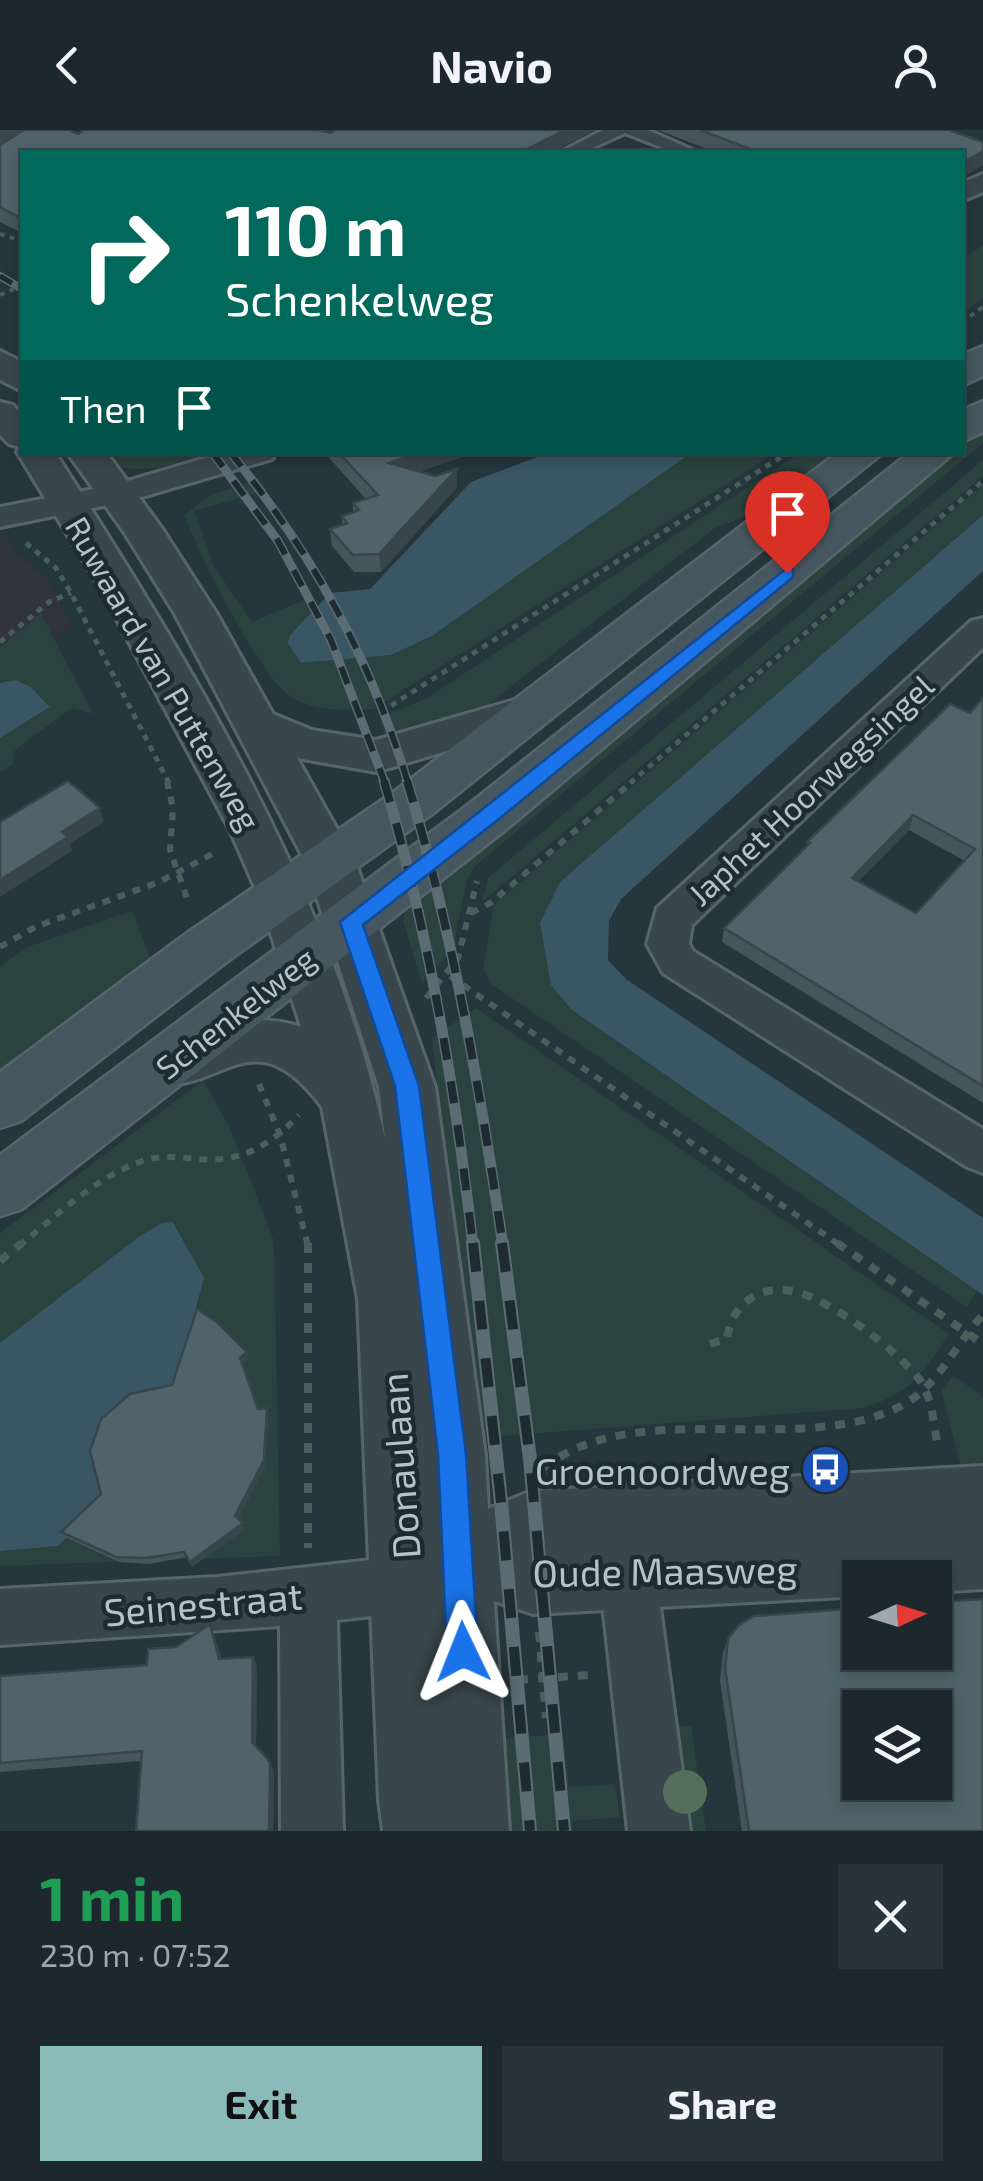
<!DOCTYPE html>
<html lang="en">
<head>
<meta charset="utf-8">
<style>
  :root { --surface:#1c282e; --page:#29343a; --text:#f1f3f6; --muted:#a0a6aa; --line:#3a444a; --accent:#8bbbb9 }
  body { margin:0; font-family:"Exo 2",sans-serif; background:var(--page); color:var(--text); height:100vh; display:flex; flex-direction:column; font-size:38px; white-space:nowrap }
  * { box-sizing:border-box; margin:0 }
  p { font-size:32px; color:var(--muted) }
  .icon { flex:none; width:55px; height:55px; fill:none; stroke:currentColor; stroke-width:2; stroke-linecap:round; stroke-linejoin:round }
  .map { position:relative; height:1701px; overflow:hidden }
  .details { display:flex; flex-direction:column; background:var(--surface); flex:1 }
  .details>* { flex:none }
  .banner { position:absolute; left:20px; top:20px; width:945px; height:305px; border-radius:0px; box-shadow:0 5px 15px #0003,0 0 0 2px var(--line); background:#00695c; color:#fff; overflow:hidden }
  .needle { width:65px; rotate:86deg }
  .fabs { position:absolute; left:842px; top:1430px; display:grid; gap:20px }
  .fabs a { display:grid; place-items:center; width:110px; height:110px; border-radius:0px; background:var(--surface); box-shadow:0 5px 15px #0003,0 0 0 2px var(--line); font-size:50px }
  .pin { position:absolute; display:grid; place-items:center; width:85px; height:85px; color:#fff; margin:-102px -42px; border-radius:50% 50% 50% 0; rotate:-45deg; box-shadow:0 0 10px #0007 }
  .pin .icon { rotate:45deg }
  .me { position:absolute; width:110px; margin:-55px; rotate:358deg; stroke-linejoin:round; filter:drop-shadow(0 0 8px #0008) }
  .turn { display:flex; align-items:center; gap:35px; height:210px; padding:0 40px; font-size:45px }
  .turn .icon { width:130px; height:130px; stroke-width:2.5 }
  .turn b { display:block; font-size:70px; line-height:85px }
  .then { display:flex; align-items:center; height:95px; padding:0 40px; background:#0003; gap:20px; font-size:38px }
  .round { display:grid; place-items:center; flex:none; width:105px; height:105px; border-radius:0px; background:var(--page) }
  .overview { display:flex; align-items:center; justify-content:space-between; height:170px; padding:0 40px }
  h1 { font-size:60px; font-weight:700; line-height:75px; color:#1e9e55 }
  .button { display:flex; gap:20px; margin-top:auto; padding:20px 40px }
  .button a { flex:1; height:115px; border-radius:0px; background:var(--accent); color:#111; font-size:40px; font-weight:700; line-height:115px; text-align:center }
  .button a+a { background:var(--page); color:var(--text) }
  header { display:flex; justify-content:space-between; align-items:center; height:130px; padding:0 40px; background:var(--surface); font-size:45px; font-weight:700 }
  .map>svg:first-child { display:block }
</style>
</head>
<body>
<header><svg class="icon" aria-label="back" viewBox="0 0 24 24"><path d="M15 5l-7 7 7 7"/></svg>Navio<svg class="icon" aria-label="person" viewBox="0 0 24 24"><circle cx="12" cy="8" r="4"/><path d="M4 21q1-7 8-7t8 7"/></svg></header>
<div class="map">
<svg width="983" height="1701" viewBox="0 0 983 1701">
  <rect width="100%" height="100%" fill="#25363d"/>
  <path fill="#31333f" d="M0 398 14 421 48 451 71 496 0 550Z"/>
  <path fill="#2b433e" d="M983 115V168L963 183V129Z
    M983 297V313L476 735 467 750 453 819 422 853 403 791 407 776 952 323 962 322 963 314Z
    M195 322 198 327C163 337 123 350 94 323Z
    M691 323H775L374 579C345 580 316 583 290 566 258 545 200 424 184 385L211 365 259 349 267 360 194 381 213 435 252 492 306 469 312 482 290 505 301 533 391 525 432 506Z
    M800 323H834L757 382 715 398 478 582 385 610 380 587 427 568Z
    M983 330V346L482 772 488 748Z
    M983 355V385L560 752 540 793 572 880 977 1161 967 1177 491 854 483 838 494 775Z
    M41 484 93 584 72 578 15 620 12 635 0 642V608L50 577C34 559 25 549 0 553V517Z
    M132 781 158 847 0 956V836L27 817Z
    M476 878 949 1204C920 1246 915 1260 864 1278L475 1308 432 908Z
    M203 950 231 1000 274 1111 280 1426 0 1436V1421L58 1416 102 1361 93 1327 197 1190 192 1188 184 1111 178 1098 162 1093 0 1213V1103Z
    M953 1245 983 1267V1349L964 1348 941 1261Z
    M691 1596 706 1701H679L665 1598Z
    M563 1604 569 1657 615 1654 620 1687 573 1691V1701H485V1610Z"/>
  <path fill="#3a5664" d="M548 323H691L432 506 391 525 301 533 288 513 290 505 330 463 370 459 471 352Z
    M983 385V441L621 769 609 791 608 830 626 849 983 1088V1165L572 880 551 855 540 793 560 752Z
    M16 550 32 558 50 577 0 608V553Z
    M173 1092 204 1148 193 1188 198 1191 174 1263 93 1319V1340L107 1367 58 1416 0 1421V1213L140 1106 162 1093Z"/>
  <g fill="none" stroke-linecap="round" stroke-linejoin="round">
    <defs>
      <path id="pedestrian" d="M603 0H648L697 22H673L625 3 584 22H561Z"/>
      <path id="minor" d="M0 0H28L0 17Z
        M983 44V62L962 71V53Z
        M226 322H276L272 329 128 371 0 397V377L114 355Z
        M983 488V518L692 795 689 814 693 821 983 999V1043L967 1037 663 843 647 814 657 778 971 491Z
        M629 1395 649 1403 657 1423 656 1447 690 1701H628L600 1447 601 1423 609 1403Z
        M407 1426 427 1434 435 1454 427 1474 407 1482 337 1490 343 1701H281L280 1496 0 1515V1459L217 1447Z"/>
      <path id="tertiary" d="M0 221 22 232V261L0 250Z
        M0 272 13 275 22 285V322H55C192 537 330 757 385 1009L379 957 305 731 175 484 124 402 67 322H106L163 400 217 484 273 584 312 600 376 610 525 567 541 571 548 582 541 593 376 642 297 628 355 731 435 957 485 1325 488 1379 531 1361 983 1336V1459L935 1462V1448H860V1466L533 1484 494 1471 509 1701H383L379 1670 358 1169 322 977C249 879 218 973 149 950L141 934 149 918C199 901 248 879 301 897L259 767 230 700 100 458 17 322 20 317 9 314 0 305Z"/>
      <path id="secondary" d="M983 216V246L962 256V225Z
        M983 271V302L962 312V280Z
        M838 322H884L431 685 225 833 21 991 0 998V942L187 803 395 661Z
        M910 322H955L509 697 22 1079 0 1086V1025L473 671Z"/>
    </defs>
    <use href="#pedestrian" stroke="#57656b" stroke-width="6"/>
    <use href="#minor" stroke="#57656b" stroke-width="6"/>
    <use href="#tertiary" stroke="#57656b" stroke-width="6"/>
    <use href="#secondary" stroke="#57656b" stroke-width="5"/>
    <path stroke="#495f5b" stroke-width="4" stroke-dasharray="5 5" stroke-linecap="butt" d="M0 104 22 111
      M0 165 22 156
      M962 192 983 177"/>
    <path stroke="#495f5b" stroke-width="5" stroke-dasharray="6 6" stroke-linecap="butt" d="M26 413 56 438 71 463 169 653
      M0 512 49 472 71 463
      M381 582 789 322
      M630 653 983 351"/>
    <path stroke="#495f5b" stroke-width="6" stroke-dasharray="8 8" stroke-linecap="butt" d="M167 651 173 679 170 720 189 774
      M471 783 492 772 633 651
      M0 817 35 797 159 752 218 721
      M450 846 841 1116
      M426 868 458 828 477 751
      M259 954 280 1005 308 1116
      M19 1116C56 1086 96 1047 142 1031 159 1025 178 1027 196 1029 241 1033 268 1017 299 985"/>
    <path stroke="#495f5b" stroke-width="8" stroke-dasharray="10 10" stroke-linecap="butt" d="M308 1113V1418
      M837 1113 983 1214
      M0 1131 22 1113
      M710 1214 727 1209C732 1172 762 1152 800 1163 833 1172 899 1222 919 1249 933 1268 933 1294 938 1316
      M543 1338C638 1264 796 1329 901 1276 937 1258 956 1213 983 1185
      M539 1502 546 1588
      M518 1550 590 1545"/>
    <use href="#pedestrian" fill="#39474d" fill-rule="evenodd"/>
    <use href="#minor" fill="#39474d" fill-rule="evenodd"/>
    <use href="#tertiary" fill="#39474d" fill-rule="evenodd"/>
    <use href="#secondary" fill="#475760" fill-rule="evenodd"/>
    <defs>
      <path id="rail-far3" d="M0 146 22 159"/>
      <path id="rail-far2" d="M212 322 278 411 331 510 385 653
        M230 322C314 426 369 525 408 653"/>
      <path id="rail-far1" d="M384 651C429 803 455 958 473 1116
        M407 651C453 803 480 959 503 1116"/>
      <path id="rail" d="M473 1113 501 1372 530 1701
        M502 1113 530 1329 564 1701"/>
    </defs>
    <use href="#rail-far3" stroke="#5b6c74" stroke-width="8"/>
    <use href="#rail-far2" stroke="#5b6c74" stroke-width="9"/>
    <use href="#rail-far1" stroke="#5b6c74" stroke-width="11"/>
    <use href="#rail" stroke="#5b6c74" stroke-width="14"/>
    <use href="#rail-far3" stroke="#1e2c32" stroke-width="5" stroke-dasharray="14" stroke-linecap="butt"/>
    <use href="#rail-far2" stroke="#1e2c32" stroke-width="6" stroke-dasharray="18" stroke-linecap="butt"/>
    <use href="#rail-far1" stroke="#1e2c32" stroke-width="8" stroke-dasharray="22" stroke-linecap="butt"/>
    <use href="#rail" stroke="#1e2c32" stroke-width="10" stroke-dasharray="29" stroke-linecap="butt"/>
  </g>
  <circle fill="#516f5b" cx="685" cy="1662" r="22"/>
  <path fill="#45555b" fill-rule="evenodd" d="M335 0H595L552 22H22V103L0 92V15L78 4 331 3Z
    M658 0H949L983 12V35L962 47V22H715Z
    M329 322H475L418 342 457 357 381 442H354L332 416 330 399 342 395V386L353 382V373L366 369 330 329Z
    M983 568V973L722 812 724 798 806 718 807 712 970 583ZM909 700 965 731 916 783 858 751Z
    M249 1229 242 1234 258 1279 268 1284 265 1336 238 1389 245 1399 192 1437 187 1427 149 1434 119 1432 65 1407 61 1402 101 1364 172 1255Z
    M214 1504 221 1529 253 1527 257 1537 256 1617 274 1641 273 1701H136L141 1631 0 1642V1546L147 1535 176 1517Z
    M728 1509 983 1701H742L720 1551 723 1522Z"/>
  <path fill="#38454a" d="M565 0H595L552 22H521Z
    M983 21V35L962 47V33Z
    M422 322 475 323 390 351 389 333Z
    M457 339V357L381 442 379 424Z
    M100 678 104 692 70 714 72 721 0 767V750L62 702Z
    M913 685 909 700 848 762 852 748Z
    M247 1222 249 1229 242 1235 240 1228Z
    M267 1278 268 1284 265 1336 237 1391 235 1386Z
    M243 1393 245 1399 192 1437 190 1432Z
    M253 1527 257 1537 256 1621 252 1612Z
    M270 1632 274 1641 273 1701H269Z"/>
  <path fill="#50636a" stroke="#38454a" stroke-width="2.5" fill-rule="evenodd" d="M24 0H69L78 4 84 0H318L331 3 335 0H565L521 22H22V89L0 77V15Z
    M700 0H949L983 12V21L962 33V22H758Z
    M338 322H422L389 333 435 346 457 339 379 424 353 425 330 399 347 393 342 386 359 380 353 373 378 365Z
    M983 568V956L724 798 810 713 807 712 950 574 970 583ZM913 685 975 719 916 783 852 748Z
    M68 651 100 678 62 702 68 707 0 750V692Z
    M197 1179 218 1193 247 1222 240 1228 258 1279 267 1278 264 1330 235 1386 243 1393 190 1432 184 1422 146 1428 116 1427 61 1402 101 1364 90 1321 101 1289 130 1264 172 1255Z
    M983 1469V1701H749L725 1538 728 1509 739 1495 754 1486 860 1478V1522H935V1472ZM860 1578H935V1652H860Z
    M210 1494 219 1529 253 1527 252 1612 270 1632 269 1701H136L142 1621 0 1633V1546L147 1535 148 1519 176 1517Z"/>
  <path fill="#1a73e8" stroke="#114b97" stroke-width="2.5" d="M787 438 793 439V447L499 689 363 795 419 956 466 1324 478 1522 474 1533 463 1538 452 1533 447 1522 438 1324 395 956 340 792Z"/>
  <defs>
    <symbol id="bus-disc" viewBox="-11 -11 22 22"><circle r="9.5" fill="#1a4fb4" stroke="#1e2c32"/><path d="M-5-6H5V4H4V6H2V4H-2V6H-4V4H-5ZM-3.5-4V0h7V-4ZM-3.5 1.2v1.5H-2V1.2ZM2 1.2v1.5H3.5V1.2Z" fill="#fff"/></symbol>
  </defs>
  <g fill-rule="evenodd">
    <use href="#bus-disc" x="798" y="1312" width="55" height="55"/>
  </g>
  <g text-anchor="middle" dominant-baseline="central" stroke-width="9" stroke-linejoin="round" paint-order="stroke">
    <g font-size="32" fill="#b5c2c8" stroke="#1e2c32">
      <text transform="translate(164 543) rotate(60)">Ruwaard van Puttenweg</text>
      <text transform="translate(810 659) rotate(-43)">Japhet Hoorwegsingel</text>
      <text transform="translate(235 882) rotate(-38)">Schenkelweg</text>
    </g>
    <g font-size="38" fill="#b5c2c8" stroke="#1e2c32">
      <text transform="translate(399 1336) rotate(-94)">Donaulaan</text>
      <text transform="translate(665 1440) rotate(-1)">Oude Maasweg</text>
      <text transform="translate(203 1473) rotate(-5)">Seinestraat</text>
    </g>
    <g font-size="38" fill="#b5c2c8" stroke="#1e2c32" text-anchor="end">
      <text x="790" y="1340">Groenoordweg</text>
    </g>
  </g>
</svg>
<div class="fabs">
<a><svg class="needle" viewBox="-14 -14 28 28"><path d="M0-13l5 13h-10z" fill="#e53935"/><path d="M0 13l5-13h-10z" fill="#a0a6aa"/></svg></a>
<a><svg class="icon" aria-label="layers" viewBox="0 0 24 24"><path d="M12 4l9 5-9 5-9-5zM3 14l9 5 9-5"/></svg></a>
</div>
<div class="pin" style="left:787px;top:443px;background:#d93025"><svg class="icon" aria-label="arrive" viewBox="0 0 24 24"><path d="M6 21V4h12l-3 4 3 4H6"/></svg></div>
<svg class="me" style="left:463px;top:1522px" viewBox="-20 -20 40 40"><path d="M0-17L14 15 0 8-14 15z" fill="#1a73e8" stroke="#fff" stroke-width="4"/></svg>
<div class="banner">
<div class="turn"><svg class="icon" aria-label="right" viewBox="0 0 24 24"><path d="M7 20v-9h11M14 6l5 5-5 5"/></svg><div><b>110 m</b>Schenkelweg</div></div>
<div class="then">Then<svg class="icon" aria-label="arrive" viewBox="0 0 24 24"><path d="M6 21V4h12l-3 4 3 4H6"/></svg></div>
</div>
</div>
<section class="details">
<div class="overview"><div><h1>1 min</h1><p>230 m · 07:52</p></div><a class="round"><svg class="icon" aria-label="close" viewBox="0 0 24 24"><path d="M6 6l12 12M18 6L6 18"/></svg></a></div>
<div class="button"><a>Exit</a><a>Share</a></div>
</section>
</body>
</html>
